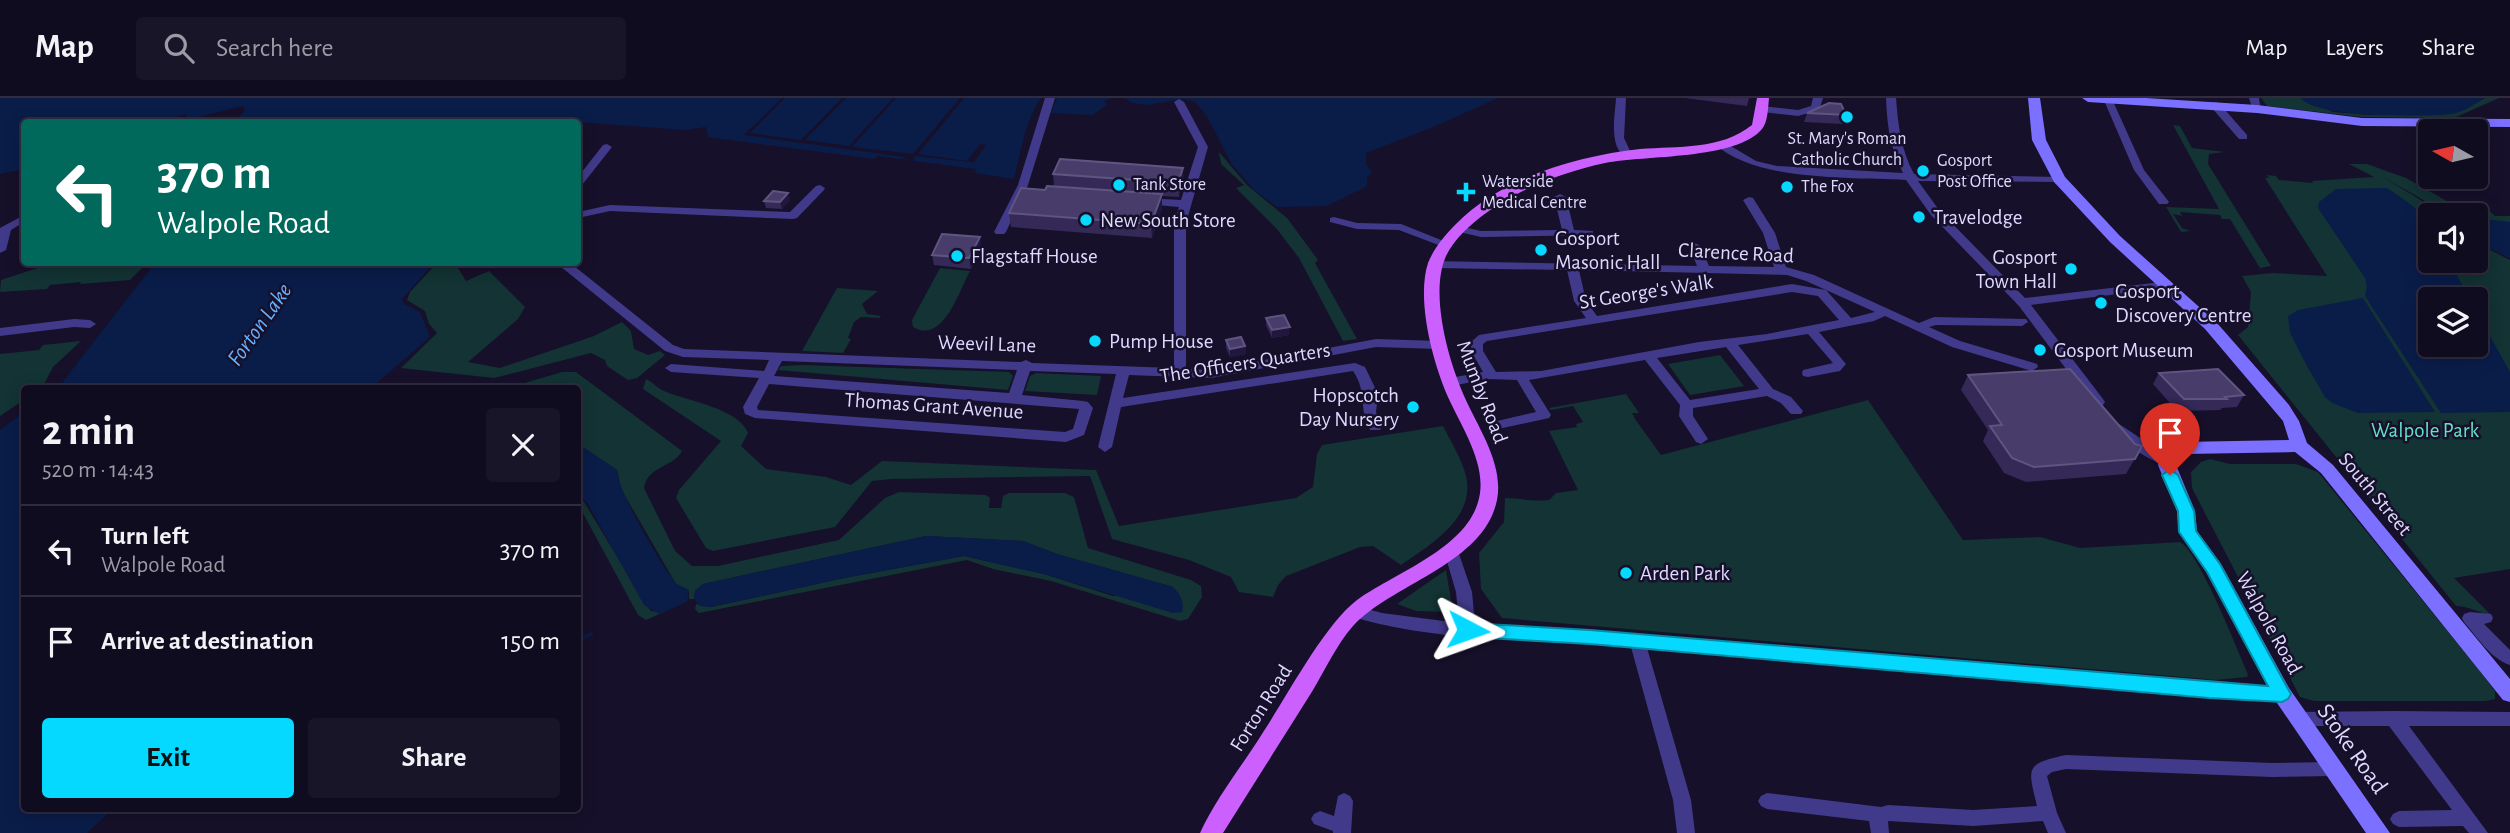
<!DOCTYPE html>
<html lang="en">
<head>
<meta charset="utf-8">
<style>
  :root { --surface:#100c20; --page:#191529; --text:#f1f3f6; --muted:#9c9ba5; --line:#302c3e; --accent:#05d9ff }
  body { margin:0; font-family:"Alegreya Sans",sans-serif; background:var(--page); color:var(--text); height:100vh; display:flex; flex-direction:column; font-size:26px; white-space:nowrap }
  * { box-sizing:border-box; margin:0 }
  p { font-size:23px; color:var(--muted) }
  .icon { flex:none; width:38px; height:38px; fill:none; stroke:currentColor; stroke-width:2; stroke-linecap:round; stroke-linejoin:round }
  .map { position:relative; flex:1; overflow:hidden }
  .drawer { position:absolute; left:21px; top:287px; width:560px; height:427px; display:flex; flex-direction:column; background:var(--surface); border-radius:7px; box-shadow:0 4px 18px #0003,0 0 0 2px var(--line) }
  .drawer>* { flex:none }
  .hud { position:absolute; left:21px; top:21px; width:560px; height:147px; border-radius:7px; box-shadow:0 4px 18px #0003,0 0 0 2px var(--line); background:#00695c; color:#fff; overflow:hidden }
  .needle { width:46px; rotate:278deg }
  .controls { position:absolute; left:2418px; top:21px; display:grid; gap:14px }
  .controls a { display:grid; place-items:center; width:70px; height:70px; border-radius:7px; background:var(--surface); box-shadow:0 4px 18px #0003,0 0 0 2px var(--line); font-size:35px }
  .pin { position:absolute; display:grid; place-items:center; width:60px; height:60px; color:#fff; margin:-72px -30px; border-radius:50% 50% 50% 0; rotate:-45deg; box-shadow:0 0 7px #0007 }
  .pin .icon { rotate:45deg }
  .me { position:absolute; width:77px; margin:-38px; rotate:94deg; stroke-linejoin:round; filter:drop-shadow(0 0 5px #0008) }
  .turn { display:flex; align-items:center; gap:24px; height:147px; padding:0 21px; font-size:32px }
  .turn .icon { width:91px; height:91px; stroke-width:2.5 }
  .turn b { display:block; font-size:49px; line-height:60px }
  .round { display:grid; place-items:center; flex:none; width:74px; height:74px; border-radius:7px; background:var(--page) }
  .head { display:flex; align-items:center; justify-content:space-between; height:119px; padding:0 21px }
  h1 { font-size:42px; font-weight:700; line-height:52px }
  .action { display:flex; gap:14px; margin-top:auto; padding:14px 21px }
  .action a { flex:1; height:80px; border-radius:7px; background:var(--accent); color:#111; font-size:28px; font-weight:700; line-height:80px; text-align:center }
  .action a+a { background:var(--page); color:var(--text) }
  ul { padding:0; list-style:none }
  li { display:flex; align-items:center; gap:21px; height:91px; padding:0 21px; border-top:2px solid var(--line) }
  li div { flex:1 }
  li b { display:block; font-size:26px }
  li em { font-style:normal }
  header { display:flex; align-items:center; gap:42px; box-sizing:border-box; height:98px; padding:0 35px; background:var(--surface); border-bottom:2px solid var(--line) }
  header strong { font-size:33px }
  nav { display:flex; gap:38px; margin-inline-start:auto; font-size:24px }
  .search { width:490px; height:63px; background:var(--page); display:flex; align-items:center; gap:18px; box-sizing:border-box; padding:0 24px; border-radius:7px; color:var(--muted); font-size:26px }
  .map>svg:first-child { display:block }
</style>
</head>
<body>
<header>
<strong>Map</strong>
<div class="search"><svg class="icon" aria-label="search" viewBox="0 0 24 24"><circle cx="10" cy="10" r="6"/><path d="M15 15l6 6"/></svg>Search here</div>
<nav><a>Map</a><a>Layers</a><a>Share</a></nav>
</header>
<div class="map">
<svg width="2510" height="735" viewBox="0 0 2510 735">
  <rect width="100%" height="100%" fill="#16102a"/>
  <path fill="#133334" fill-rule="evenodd" d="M2261 0H2301L2333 14 2370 17 2464 12 2485 0H2499L2454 20 2362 19 2267 8Z
    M2173 27 2180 28 2192 50 2225 54 2209 56 2208 66 2271 168 2260 170 2230 121H2222L2220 117 2180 114 2182 118 2173 116 2182 130 2190 133 2181 134 2166 109 2219 111Z
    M1219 54 1247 87 1287 120 1318 162 1315 165 1357 241 1343 243 1299 160 1276 130 1236 90 1244 87 1221 66Z
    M2349 66H2367L2406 80 2454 107 2485 109 2495 118H2510V160L2476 144V117H2441L2427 104 2383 79 2424 104 2437 117H2431V163H2476V145L2510 162V471L2454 480 2491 517C2478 515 2469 508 2456 508L2238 237 2248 229 2251 194 2242 178 2273 175 2327 178 2265 80H2269L2267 77 2276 78 2279 82 2313 85 2312 83 2374 79ZM2431 201H2476V247H2431Z
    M53 165V164L147 165 130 182 80 186 81 184 50 187 47 191 0 194 1 182Z
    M437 165H455L466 183 489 173 525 209 518 221 468 264 500 270 594 238 622 224 631 233 634 251 648 257 660 253 665 257 637 280 628 282 607 268 605 262 591 255 494 280 401 270 437 235 429 226 425 213 407 202 410 194Z
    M940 170 970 173C959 193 943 247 913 229L912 222Z
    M837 190 878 193 862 206 867 216 881 218 879 220 861 219 854 224 848 240 851 241 843 255 802 253Z
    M81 243 53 269 42 290H24V302L0 318V256L39 252 43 247Z
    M1720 257 1744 288 1690 297 1668 266Z
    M803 267 1009 274 1013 278 1008 292 778 272 781 268Z
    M562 274H576L682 353C673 370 648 367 644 390L675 453 692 468H718L839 442 885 400 899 394 986 397 990 400 989 410H1001L1003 398 1009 395H1065L1074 399 1088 450 1191 482 1201 488 1202 499 1188 521 1180 523 1051 483 993 471 967 462 699 515 695 511 696 506 711 509 844 480 964 458 1044 476 1113 498 1173 489 1057 456 1023 443 926 438 703 486 695 493 694 501H689V492L676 486 621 391 617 372 578 346V290H508Z
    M1036 275 1101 278 1097 297 1025 293 1030 278Z
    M646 281C653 284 657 290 664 293 685 302 740 311 748 335L741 348 766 371 826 379 851 387 882 363 1096 372 1119 428 1296 400 1313 389 1317 356 1322 347 1443 328C1451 344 1462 361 1466 378 1476 420 1430 447 1401 467L1373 448 1360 449 1286 478 1278 487 1273 499 1239 494 1231 479 1189 462 1112 441 1090 378 891 381 872 383 835 429 713 453 706 450 676 400 679 392 721 343 643 291Z
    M1626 296 1639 315H1632L1635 321 1661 357 1868 302 1963 442 2040 439 2080 450 2180 444C2199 454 2237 551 2248 576L2247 579 2216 582 1502 520 1481 491 1479 455 1504 424 1505 400C1520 400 1533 404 1549 402L1556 395 1578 392 1549 333 1577 329 1576 326 1583 324 1573 308 1551 312 1549 310Z
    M2210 361 2230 366H2296L2318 374 2479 572 2495 593V601L2486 603H2314L2300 599 2192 390 2191 374 2201 364Z
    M578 394 647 508 651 513 664 514 646 522 638 517 578 406Z
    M1446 472 1453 514 1416 513 1397 506Z"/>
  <path fill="#0a1d49" d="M0 0H1041C1025 23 1021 53 1014 81L975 75 976 71 877 58 874 61 708 39 706 29 685 32 578 24H235L245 12 243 8 186 22V16L157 24H24V71L0 76Z
    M1057 0H1114L1104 3 1107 7 1092 17 1051 15Z
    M1125 0H1498L1431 30 1366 55V66L1372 74 1367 79V88L1327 108 1277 109 1254 92 1231 65 1207 18 1195 4 1184 1 1147 7 1132 5Z
    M2301 0H2485C2474 6 2462 15 2450 16 2424 19 2314 20 2301 0Z
    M2387 90C2424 115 2431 117 2431 163H2449L2470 201H2431V247H2476V213L2510 274V314L2441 315 2365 198 2367 188 2365 180 2318 110 2319 104 2336 91Z
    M2476 120 2510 124V160L2476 144Z
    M155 165H434L402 201 404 206 420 214 430 239 371 290H58Z
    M2363 200 2435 314 2358 315 2332 305 2325 299 2307 268 2290 235 2288 218 2298 212Z
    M24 314V710L113 711 87 735H0V332Z
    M578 346 617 372C617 392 661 467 675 484 679 489 684 489 689 492L687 504 659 516 644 507 589 408 578 394Z
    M926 438 1023 443 1057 456 1173 489C1180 496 1185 504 1182 514L1173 515 1044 476 964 458 844 480 711 509 700 508 694 501 695 493 703 486Z"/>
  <path fill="#16102a" d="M782 0H785L750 35 801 42 842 0H846L805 42 849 48 893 0H896L852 49 913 56 960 0H964L918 56 967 63 980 46 986 47 974 64 989 66 915 58 912 63 903 61 904 59 744 37Z"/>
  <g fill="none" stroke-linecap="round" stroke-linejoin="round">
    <path stroke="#0a1d49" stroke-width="3.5" d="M578 542 591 536"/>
    <path fill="#413a8a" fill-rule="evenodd" d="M1045 0H1055L1028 87 1006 134 1004 136H996L994 134 1018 87Z
      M1616 0H1626L1624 40 1632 57 1627 60C1608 50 1615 18 1616 0Z
      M1813 0H1823L1819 12 1798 18 1762 14 1757 11 1762 8 1798 12 1811 8Z
      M1886 0H1896C1898 27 1901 52 1914 76L2063 79V83L2059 84 1918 83 1939 112 2025 200 2170 183 2172 186 2170 189 2166 190 2031 207 2103 301 2105 304 2103 307H2093L2019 208 1931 117 1906 82C1851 79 1756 84 1715 46L1716 44H1724L1756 63 1777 68 1903 75C1890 51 1887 27 1886 0Z
      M2103 0 2112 1 2144 72 2169 104 2167 106H2159L2134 72Z
      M2249 0H2259L2261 13H2253Z
      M1179 1 1184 4 1208 49 1186 125V271L1211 272 1376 241 1439 243 1445 247 1439 251 1376 249 1211 280 1129 277 1123 300 1355 265 1365 269 1378 296 1376 314 1382 329 1380 332H1370C1358 310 1368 295 1353 273L1121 309 1112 349 1105 354 1098 349 1116 276 1030 273 1022 297 1083 303 1088 304 1093 310 1084 337 1066 344 755 320 745 316 743 309 759 280 671 274 665 270 671 266 764 273 769 262 683 259 665 253 555 164H569L673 247 684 251 1021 264 1026 262 1032 265 1174 270V125L1179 109 1144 106 1138 103 1144 100 1181 102 1198 49 1174 4ZM782 263 1017 272 1009 295 774 278ZM769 286 1079 311 1073 331 1065 334 758 312 757 309Z
      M2215 4 2219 5 2247 37V41H2239L2211 9V5Z
      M607 46 612 49 582 87 578 88V79L603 47Z
      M820 87 825 90 824 92 797 120 793 121 610 113 578 120V114L610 107 790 114 816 88Z
      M1560 96 1566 99 1574 132 1593 133V137L1481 139 1455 133 1453 131 1459 128 1481 133 1562 132 1554 99Z
      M1749 99 1753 100 1775 135 1786 169 1814 177 1919 225 1934 219 2026 221 2028 224 2022 228 1936 227 1929 229 1960 243 2037 266 2038 269 2032 273 1952 249 1885 218 1874 223 1819 234 1846 266 1840 273 1808 279 1803 278 1802 275 1803 272 1833 265 1808 236 1738 247 1773 291 1791 299 1803 313 1801 316H1791L1781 305 1767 298 1693 310V318L1708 341 1701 346 1696 344 1679 318 1680 307 1645 262 1529 282 1551 317 1549 320 1498 331 1493 330 1491 327 1493 324 1536 314 1517 282 1490 281 1450 288 1443 284 1450 280 1483 274 1471 253V244L1479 237 1586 220 1574 203 1567 172 1435 170 1429 166 1431 163 1697 168 1689 148 1695 145 1701 148 1709 168 1774 169 1763 135 1743 102ZM1579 172 1787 177 1806 183 1875 214 1851 220 1826 192 1792 186 1597 218 1586 203ZM1792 194 1818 198 1839 222 1767 236 1699 244 1541 273 1496 274 1483 253V246L1487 243ZM1726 249 1759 291 1690 302 1657 260Z
      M24 117V124L11 132 6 152 0 155V130Z
      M1334 119 1357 125 1401 126 1451 146 1449 148H1441L1399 132 1357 131 1330 124V120Z
      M74 221 90 222 96 226 90 230 74 229 0 238V230Z
      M2119 326 2172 361 2174 364 2172 367C2157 370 2121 343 2112 331Z
      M1451 448 1456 449 1458 453 1472 494 1475 526 1590 533 2209 585 2282 589 2288 591 2290 596 2288 601 2282 603 2209 599 1647 550 1691 702 1695 735H1677L1673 702 1631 549C1542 541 1435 545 1350 518L1348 514 1350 510 1356 508 1382 515 1459 525 1456 494 1444 453 1446 449Z
      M2470 514 2491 516 2493 520 2491 524 2484 526 2510 552V567C2491 561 2477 539 2464 524L2462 520 2464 516Z
      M2393 613 2510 614V628H2409L2488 735H2469L2463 728 2399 729 2393 726 2390 721 2393 716 2399 713 2452 712 2389 628H2298L2292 626 2290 621 2292 616 2298 614Z
      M2066 657 2272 665 2333 664 2339 666 2342 671 2339 676 2333 678 2272 679 2066 671 2052 674 2047 678 2057 715 2066 735H2048L2043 723 1973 728 1888 723 1889 735H1871L1869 723 1767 711 1761 708 1758 703 1761 698 1767 695 1881 709 1888 707 1973 712 2037 708C2028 670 2024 666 2066 657Z
      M1344 695 1350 698 1353 703 1351 735H1333V733L1314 726 1311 721 1314 716 1320 713 1334 718 1338 698Z"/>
    <path fill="#7b70ff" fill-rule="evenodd" d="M2028 0H2040L2046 42 2065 79 2120 138 2217 225 2289 307 2299 323 2307 345 2333 367 2510 581V604L2503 602 2321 375 2295 354 2185 356 2178 359 2176 367 2195 413 2197 433 2221 466 2289 590 2390 735H2366L2275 602 2207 475 2179 434 2177 413 2158 367 2165 352 2182 344 2289 342 2283 323 2205 231 2110 144 2054 84 2032 42Z
      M2082 0H2146L2257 7 2362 20 2510 21V29L2362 28 2257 15 2088 4Z"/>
    <path fill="#cc60ff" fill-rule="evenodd" d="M1757 0H1769C1768 9 1768 24 1762 31 1736 62 1645 57 1605 65 1564 74 1520 90 1486 115 1471 126 1454 141 1446 158 1429 196 1449 265 1465 300 1479 331 1504 367 1497 402 1484 466 1393 485 1353 528 1337 546 1325 572 1313 592 1283 640 1253 687 1223 735H1200C1216 700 1242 668 1262 636 1286 600 1324 527 1357 502 1393 476 1465 451 1478 404 1489 369 1462 330 1448 299 1433 265 1416 202 1428 165 1434 150 1445 137 1456 126 1501 80 1577 58 1640 51 1678 48 1721 52 1752 27Z"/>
  </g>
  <path fill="#352958" d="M1685 0H1749L1747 8Z
    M1807 15 1846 17 1843 26 1804 24Z
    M1053 76 1184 83 1179 99 1162 98V110L1152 140 1011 129 1009 115 1054 89Z
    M790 102 782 111 766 110 764 103Z
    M982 150 971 171 934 167 932 157Z
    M1266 220 1289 237 1272 240 1266 227Z
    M1226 242 1245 248 1246 256 1230 259 1226 250Z
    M2159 275 2244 297 2237 309 2222 310 2220 312 2177 313 2153 286Z
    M1968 277 2135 346 2142 348 2126 376 2026 384 2004 375 1983 343 1988 332 1961 292Z"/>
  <path fill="#21173e" d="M1183 70 1184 83 1179 99 1178 85Z
    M788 95 790 102 782 111 780 104Z
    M1162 96V110L1152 140 1151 126Z
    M980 139 982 150 971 171 969 160Z
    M1290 229 1289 237 1272 240V232Z
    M1245 248 1246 256 1230 259V251Z"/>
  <path fill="#473c6a" stroke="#5f5581" stroke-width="2" d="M1829 5 1841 6 1846 17 1807 15Z
    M1060 61 1183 70 1178 85 1053 76Z
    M1047 88 1162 96 1151 126 1009 115 1021 90 1045 92Z
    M773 93 788 95 780 104 764 103Z
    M942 136 980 139 969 160 932 157Z
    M1284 217 1290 229 1272 232 1266 220Z
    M1241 239 1245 248 1230 251 1226 242Z
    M2070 271 2135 346 2142 348 2135 361 2034 369 2012 360 1990 328 2002 327 1968 277Z
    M2218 271 2244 297 2225 299 2227 301H2184L2159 275Z"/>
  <path fill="#05d9ff" stroke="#038da6" stroke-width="2" d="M2170 371 2178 377 2194 413 2196 433 2220 466 2288 591 2291 596 2288 601 2282 604 2209 600 1590 546 1468 539 1462 537 1459 532 1462 527 1468 525 1590 532 2268 588 2207 474 2179 434 2178 413 2162 377Z"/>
  <g fill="#05d9ff" stroke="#16102a" stroke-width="2.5">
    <circle cx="1847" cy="19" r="7"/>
    <circle cx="1923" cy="73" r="7"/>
    <circle cx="1119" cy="87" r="7"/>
    <circle cx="1787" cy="89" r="7"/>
    <path d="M1462.5 83.5h7v7h7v7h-7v7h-7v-7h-7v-7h7z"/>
    <circle cx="1919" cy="119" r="7"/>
    <circle cx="1086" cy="122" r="7"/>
    <circle cx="1541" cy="152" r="7"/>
    <circle cx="957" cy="158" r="7"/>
    <circle cx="2071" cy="171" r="7"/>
    <circle cx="2101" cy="205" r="7"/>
    <circle cx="1095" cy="243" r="7"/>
    <circle cx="2040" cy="252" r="7"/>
    <circle cx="1413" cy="309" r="7"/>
    <circle cx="1626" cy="475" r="7"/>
  </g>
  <g text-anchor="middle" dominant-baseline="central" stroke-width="5" stroke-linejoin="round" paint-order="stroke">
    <g font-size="18" fill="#dfd9ff" stroke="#16102a" text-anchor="start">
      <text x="1847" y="41" text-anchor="middle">St. Mary's Roman<tspan x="1847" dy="21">Catholic Church</tspan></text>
      <text x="1937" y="63">Gosport<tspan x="1937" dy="21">Post Office</tspan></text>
      <text x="1482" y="84">Waterside<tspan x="1482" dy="21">Medical Centre</tspan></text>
      <text x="1133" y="87">Tank Store</text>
      <text x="1801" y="89">The Fox</text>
    </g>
    <g font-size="21" fill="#dfd9ff" stroke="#16102a" text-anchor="start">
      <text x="1933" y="119">Travelodge</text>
      <text x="1100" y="122">New South Store</text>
      <text x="1555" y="140">Gosport<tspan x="1555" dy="24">Masonic Hall</tspan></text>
      <text x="971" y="158">Flagstaff House</text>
      <text x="2057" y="159" text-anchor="end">Gosport<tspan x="2057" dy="24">Town Hall</tspan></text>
      <text x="2115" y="193">Gosport<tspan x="2115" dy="24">Discovery Centre</tspan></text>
      <text x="1109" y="243">Pump House</text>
      <text x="2054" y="252">Gosport Museum</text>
      <text x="1399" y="297" text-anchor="end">Hopscotch<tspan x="1399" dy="24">Day Nursery</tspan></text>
      <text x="1640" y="475">Arden Park</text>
    </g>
    <g font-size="21" fill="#dfd9ff" stroke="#16102a">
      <text transform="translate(1736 155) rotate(3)">Clarence Road</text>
      <text transform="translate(1646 194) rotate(-9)">St George's Walk</text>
      <text transform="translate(987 246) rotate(2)">Weevil Lane</text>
      <text transform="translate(1245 265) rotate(-9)">The Officers Quarters</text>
      <text transform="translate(1482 294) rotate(69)">Mumby Road</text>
      <text transform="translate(934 308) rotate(4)">Thomas Grant Avenue</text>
      <text transform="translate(2375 396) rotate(50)">South Street</text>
      <text transform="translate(2269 525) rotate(61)">Walpole Road</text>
      <text transform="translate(1261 610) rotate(-58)">Forton Road</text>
    </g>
    <g font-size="21" fill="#61e3c9" stroke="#16102a">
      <text x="2425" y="332">Walpole Park</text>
    </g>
    <g font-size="23" font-style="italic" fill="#67b0ff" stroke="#16102a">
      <text transform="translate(260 227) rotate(-55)">Forton Lake</text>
    </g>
    <g font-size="24" fill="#dfd9ff" stroke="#16102a">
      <text transform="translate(2352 651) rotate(55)">Stoke Road</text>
    </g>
  </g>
</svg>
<div class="controls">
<a><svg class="needle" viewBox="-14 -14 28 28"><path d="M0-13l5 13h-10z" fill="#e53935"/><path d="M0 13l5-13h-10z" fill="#9c9ba5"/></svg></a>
<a><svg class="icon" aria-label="sound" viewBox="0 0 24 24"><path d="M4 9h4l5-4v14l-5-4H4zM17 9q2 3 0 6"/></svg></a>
<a><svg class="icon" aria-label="layers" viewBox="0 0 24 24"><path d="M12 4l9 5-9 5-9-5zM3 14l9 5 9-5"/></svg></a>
</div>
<div class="pin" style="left:2170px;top:377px;background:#d93025"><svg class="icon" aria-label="arrive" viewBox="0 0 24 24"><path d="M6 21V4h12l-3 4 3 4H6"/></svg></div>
<svg class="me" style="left:1468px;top:532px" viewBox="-20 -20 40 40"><path d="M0-17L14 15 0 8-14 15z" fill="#05d9ff" stroke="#fff" stroke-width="4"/></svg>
<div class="hud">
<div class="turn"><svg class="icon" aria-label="left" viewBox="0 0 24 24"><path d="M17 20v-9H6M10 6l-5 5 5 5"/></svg><div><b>370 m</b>Walpole Road</div></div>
</div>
<section class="drawer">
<div class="head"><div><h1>2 min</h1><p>520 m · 14:43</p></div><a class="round"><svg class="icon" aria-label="close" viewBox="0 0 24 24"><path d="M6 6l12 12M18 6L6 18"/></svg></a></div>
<ul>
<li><svg class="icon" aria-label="left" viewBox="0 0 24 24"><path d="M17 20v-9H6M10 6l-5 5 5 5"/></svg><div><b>Turn left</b><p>Walpole Road</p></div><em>370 m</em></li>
<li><svg class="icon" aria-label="arrive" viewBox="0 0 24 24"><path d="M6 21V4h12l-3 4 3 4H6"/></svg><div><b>Arrive at destination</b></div><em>150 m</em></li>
</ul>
<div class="action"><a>Exit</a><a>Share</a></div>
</section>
</div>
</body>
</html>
